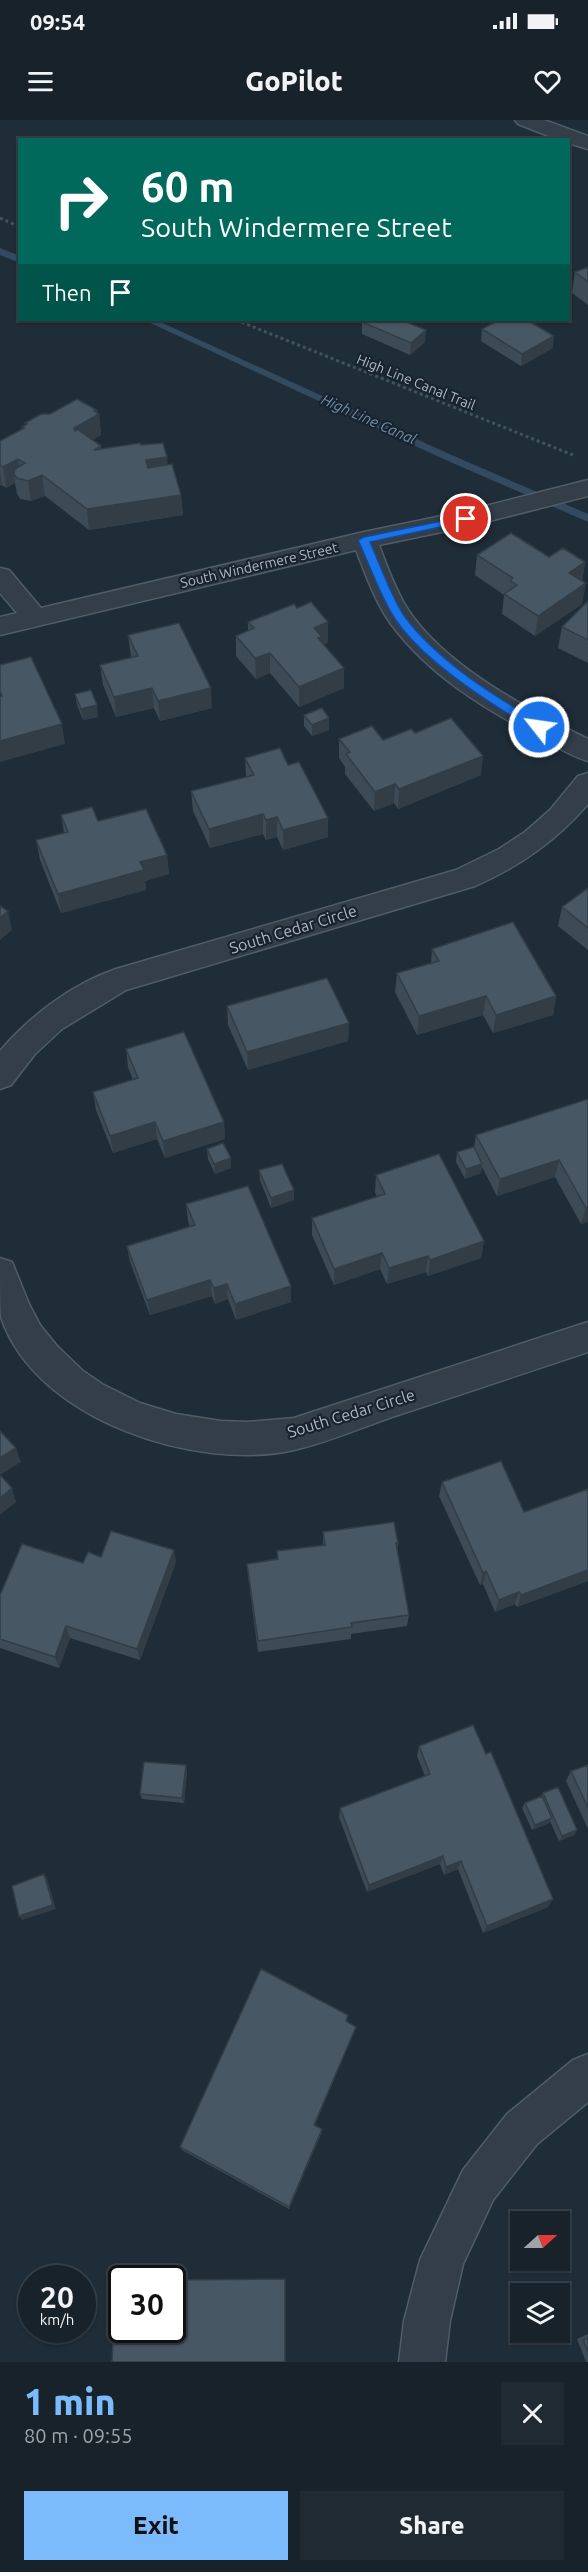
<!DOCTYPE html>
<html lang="en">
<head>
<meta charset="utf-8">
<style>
  :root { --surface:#17222a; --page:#202a32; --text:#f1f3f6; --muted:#9ea4a8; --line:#363f47; --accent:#7cbbfb }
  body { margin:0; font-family:Ubuntu,sans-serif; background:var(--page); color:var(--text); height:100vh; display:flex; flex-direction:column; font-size:22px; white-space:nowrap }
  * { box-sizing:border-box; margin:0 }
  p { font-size:20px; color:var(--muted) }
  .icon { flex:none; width:33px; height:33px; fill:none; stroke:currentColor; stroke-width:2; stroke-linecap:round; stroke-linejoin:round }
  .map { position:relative; height:2242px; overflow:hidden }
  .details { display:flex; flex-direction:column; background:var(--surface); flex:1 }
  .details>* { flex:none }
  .hud { position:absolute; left:18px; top:18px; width:552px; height:183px; border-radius:0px; box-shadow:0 2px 4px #0004,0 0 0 2px var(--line); background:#00695c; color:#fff; overflow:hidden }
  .needle { width:39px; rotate:69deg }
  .tools { position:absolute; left:510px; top:2091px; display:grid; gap:12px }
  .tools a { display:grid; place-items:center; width:60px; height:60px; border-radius:0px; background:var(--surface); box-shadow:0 2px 4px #0004,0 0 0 2px var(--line); font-size:30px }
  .speed { position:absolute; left:18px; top:2145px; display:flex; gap:12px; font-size:30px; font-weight:700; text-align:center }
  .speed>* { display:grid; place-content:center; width:78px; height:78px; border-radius:50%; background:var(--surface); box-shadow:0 2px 4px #0004,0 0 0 2px var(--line); line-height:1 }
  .speed small { font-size:15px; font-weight:400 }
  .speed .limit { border:3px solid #111; border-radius:9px; background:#fff; color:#111 }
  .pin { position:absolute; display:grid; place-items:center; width:51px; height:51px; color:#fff; margin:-26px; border:3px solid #fff; border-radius:50%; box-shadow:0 2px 6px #0007 }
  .me { position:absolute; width:66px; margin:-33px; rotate:300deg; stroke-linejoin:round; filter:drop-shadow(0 0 4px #0008) }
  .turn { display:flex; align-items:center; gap:21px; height:126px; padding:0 24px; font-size:27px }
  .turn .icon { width:78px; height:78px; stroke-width:2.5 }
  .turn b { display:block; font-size:42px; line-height:51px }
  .then { display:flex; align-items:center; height:57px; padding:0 24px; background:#0003; gap:12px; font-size:22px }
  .round { display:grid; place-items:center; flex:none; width:63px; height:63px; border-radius:0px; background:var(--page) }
  .summary { display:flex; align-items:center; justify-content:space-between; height:102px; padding:0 24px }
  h1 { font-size:36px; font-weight:800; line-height:45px; color:var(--accent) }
  .button { display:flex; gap:12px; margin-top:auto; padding:12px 24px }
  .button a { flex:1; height:69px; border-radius:0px; background:var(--accent); color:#111; font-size:24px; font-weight:800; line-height:69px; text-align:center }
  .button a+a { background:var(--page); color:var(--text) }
  .status { display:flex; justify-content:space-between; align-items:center; height:42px; padding:0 30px; background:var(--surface); direction:ltr }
  .status svg { height:16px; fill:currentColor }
  header { display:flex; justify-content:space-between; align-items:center; height:78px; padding:0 24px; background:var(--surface); font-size:27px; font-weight:800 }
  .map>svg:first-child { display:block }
</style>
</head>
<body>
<div class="status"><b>09:54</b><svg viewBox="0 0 49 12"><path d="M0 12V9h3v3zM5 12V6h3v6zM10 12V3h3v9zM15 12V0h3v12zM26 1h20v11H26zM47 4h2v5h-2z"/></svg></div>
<header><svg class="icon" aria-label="menu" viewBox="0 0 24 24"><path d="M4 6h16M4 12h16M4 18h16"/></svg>GoPilot<svg class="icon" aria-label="heart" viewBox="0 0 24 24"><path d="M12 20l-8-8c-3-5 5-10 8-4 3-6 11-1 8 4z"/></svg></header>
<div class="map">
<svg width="588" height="2242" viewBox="0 0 588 2242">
  <rect width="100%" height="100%" fill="#1f2d38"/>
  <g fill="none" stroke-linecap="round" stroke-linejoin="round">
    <path fill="#324b60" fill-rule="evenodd" d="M0 128 20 136V143L0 135Z
      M144 200H156L447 333 588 394V402L439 337Z"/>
    <defs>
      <path id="minor" d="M515 0H544L588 16V29L568 23V20H559L518 4Z
        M588 360V376L466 407 379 425C387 446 395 469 407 488 443 545 529 590 588 619V641C571 636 555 626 539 617 484 589 428 554 391 504 375 482 366 455 356 430L0 515V497L17 493 0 473V448L9 450 41 488 364 412 466 391Z
        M588 653V684C556 721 520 746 475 766L126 870 62 909 35 934 11 965 0 969V931C30 896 72 864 116 849L456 750 499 729 525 712 550 690 578 656Z
        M0 1138 12 1142 29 1184 40 1205 57 1226 83 1251 102 1264 140 1283 176 1294 221 1301 248 1302 294 1298 588 1202V1232C522 1254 456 1276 389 1298 358 1309 326 1323 294 1330 197 1352 35 1300 1 1197 0 1182 0 1153 0 1138Z
        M588 1934V1982L537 2024 493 2080 463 2144 450 2201 445 2242H399L404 2201 420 2140 463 2050 507 1994 573 1940Z"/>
    </defs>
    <use href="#minor" stroke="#505c66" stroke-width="3"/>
    <path stroke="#3f5656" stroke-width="3" stroke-dasharray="3 3" stroke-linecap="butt" d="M0 98 20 107
      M236 200 573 335"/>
    <use href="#minor" fill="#333e48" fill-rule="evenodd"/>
  </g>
  <path fill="#3d4b56" d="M588 147V185L572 173 575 152Z
    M362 202 425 222 410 235 362 214Z
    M482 209 553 228 521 246 481 221Z
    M97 293 99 294 101 315 92 320 101 326V329L141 325 168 345 181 375 183 395 89 410 45 376 31 381 20 379 17 374 15 363 6 368 2 365 0 366V321L23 309 22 307 26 305 25 303Z
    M477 435 549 437 585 442 582 461V484L535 516 502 494 504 475 475 455Z
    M588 481V543L558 528 562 507Z
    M248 502 328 523 323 524 344 548V568L299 587 270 553 256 559 236 536V516L248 511Z
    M128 515 212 588 160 601 154 588 116 597 103 565 100 545 131 537Z
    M75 574 98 597 83 600 77 585Z
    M304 595 329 610 312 616 304 606Z
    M415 613 481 655 398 689 394 683 374 691 345 654V647L339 638V619L383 620Z
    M245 638 288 645 328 698V717L283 730 277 717 266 720 263 714 210 728 193 691 191 671 246 657Z
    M61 695 98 701 167 735 169 754 145 761 146 770 61 793 40 740 36 720 64 713Z
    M588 768V830L558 806 562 787Z
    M432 829 556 876 553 895 493 913 483 895 417 915 395 872 397 853 431 843Z
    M227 886 349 903 348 921 248 950 228 905Z
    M126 929 224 1002 225 1019 165 1038 157 1019 113 1033 96 990 93 972 133 960 128 947Z
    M588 979V1102L581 1104 555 1057 497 1076 482 1047 481 1053 465 1059 456 1042 457 1032 474 1028 476 1015Z
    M207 1029 231 1048 215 1054 208 1039Z
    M259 1050 294 1080 271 1088 260 1060Z
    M376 1055 484 1121 481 1138 428 1156 426 1152 387 1164 380 1149 334 1165 312 1115V1098L377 1077 375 1072Z
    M186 1084 291 1182 236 1200 228 1179 215 1184 212 1176 150 1195 130 1142 127 1126 190 1107 188 1101Z
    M442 1362 524 1392 588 1369V1461L517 1487 515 1484 495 1492 483 1464 480 1465 439 1376Z
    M323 1412 398 1423 397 1431 409 1495 407 1506 351 1514V1519L258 1532 248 1456 247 1444 277 1439V1431L323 1425Z
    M101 1437 176 1442 140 1540 70 1518 59 1548 0 1528V1475Z
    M419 1626 548 1787 483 1813 458 1749 444 1755 440 1744 367 1772 339 1697 340 1688 425 1656 417 1636Z
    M186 1645 187 1651 184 1683 142 1679 140 1674Z
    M588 1645V1709L566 1661 571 1651Z
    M543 1673 577 1710 574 1715 559 1721 550 1701 549 1703 532 1710 522 1688 525 1683 541 1676Z
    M346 1902 354 1912 315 2005 322 2009V2012L289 2089 182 2030 180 2027Z
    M588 2214V2242H586L577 2219Z"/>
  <path fill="#323d46" d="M426 210 425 222 410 235 411 223Z
    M554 216 553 228 521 246 522 234Z
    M97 290 98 295 99 294 101 315 76 328 74 308Z
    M167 337 169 358 147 361 146 340Z
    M18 339 21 359 14 354 15 363 6 368 3 347Z
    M0 352 2 365 0 366Z
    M42 355 45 376 31 381 28 361Z
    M181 375 183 395 89 410 87 389Z
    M585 442 582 463 569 453Z
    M586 463 582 484 535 516 538 496Z
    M328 502V523L322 525V537L314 508Z
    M270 533V553L256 559 255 538Z
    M344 548V568L299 587V567Z
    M152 568 154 588 116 597 114 577Z
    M211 568 212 588 160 601 158 581Z
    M97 585 98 597 83 600 81 589Z
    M329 598V610L312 616V605Z
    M62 604 65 624 0 642V621Z
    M483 636 481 655 398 689 399 669Z
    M395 664 394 683 374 691 375 672Z
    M263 694V714L210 728 209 709Z
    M277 697V717L266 720V700Z
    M328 698V717L283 730V710Z
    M167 735 169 754 145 761 146 770 61 793 58 774 140 742Z
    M8 791 12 810 0 820V798Z
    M486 876 483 895 417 915 419 896Z
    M556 876 553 895 493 913 496 895Z
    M349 903 348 921 248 950 247 932Z
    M155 1002 157 1019 113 1033 110 1016Z
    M224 1002 225 1019 165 1038 163 1021Z
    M231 1038V1048L215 1054 214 1044Z
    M559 1040 555 1057 497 1076 500 1059Z
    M482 1044 481 1053 465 1059 466 1049Z
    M294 1070V1080L271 1088V1078Z
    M588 1087V1102L581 1104 586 1088Z
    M484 1121 481 1138 428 1156 430 1140Z
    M382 1133 380 1149 334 1165V1149Z
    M428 1136 426 1152 387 1164 389 1148Z
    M210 1160 212 1176 150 1195 147 1180Z
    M227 1164 228 1179 215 1184 214 1168Z
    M291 1166V1182L236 1200 235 1184Z
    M16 1328 21 1342 0 1355 1 1358 0 1359V1338Z
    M12 1368 16 1382 0 1395V1378Z
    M174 1430 176 1442 140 1540 137 1529Z
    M588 1450V1461L517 1487 521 1475Z
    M486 1451 483 1464 480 1465 483 1453Z
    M519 1472 515 1484 495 1492 499 1480Z
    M66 1506 70 1518 59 1548 55 1537Z
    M186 1645 187 1651 184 1683 182 1678Z
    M552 1698 549 1703 532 1710 535 1705Z
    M577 1710 574 1715 559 1721 562 1716Z
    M443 1736 440 1744 367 1772 369 1765Z
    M461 1741 458 1749 444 1755 446 1747Z
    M44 1754 47 1758 56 1789 22 1800 19 1796Z
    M553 1779 548 1787 483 1813 487 1806Z
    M322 2009V2012L289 2089V2087Z"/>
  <path fill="#475764" stroke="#323d46" stroke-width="1.5" d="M588 147V162L575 152Z
    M366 200H401L426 210 411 223 362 202Z
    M499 200H527L554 216 522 234 482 209Z
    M77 279 97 290 94 291 99 294 74 308 75 311 77 309 101 326 94 330 140 323 141 325 163 323 167 337 146 340 148 348 172 344 181 375 87 389 42 355 28 361 17 358 14 354 15 349 25 343 18 339 3 347 0 345V321L24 308 22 307 27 304 25 303 41 294H50Z
    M511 413 549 437 563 428 585 442 569 453 586 463 538 496 504 474 517 465 510 461 513 458 477 435Z
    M588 481V520L562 507Z
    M311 482 328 502 314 508 322 517 318 518 344 548 299 567 270 533 255 538 236 516 254 508 248 502 294 484 297 488Z
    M179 503 211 568 158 581 152 568 114 577 100 545 138 536 128 515Z
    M31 537 62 604 0 621V576H2L0 571V545Z
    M91 570 97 585 81 589 75 574Z
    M322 588 329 598 312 605 304 595Z
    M451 598 483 636 399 669 395 664 375 672 346 634 350 632 339 619 372 606 383 620 411 609 415 613Z
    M280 628 288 645 299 642 328 698 283 710 277 697 266 700 263 694 209 709 191 671 254 655 245 638Z
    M92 687 98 701 146 689 167 735 140 742 144 750 58 774 36 720 68 712 61 695Z
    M588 768V808L562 787Z
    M0 786 8 791 0 798Z
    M513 802 556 876 496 895 486 876 419 896 397 853 439 841 432 829Z
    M327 858 349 903 247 932 227 886Z
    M184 912 224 1002 163 1021 155 1002 110 1016 93 972 138 958 126 929Z
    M588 979V1087L586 1088 559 1040 500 1059 476 1015Z
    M223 1023 231 1038 214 1044 207 1029Z
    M474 1027 482 1044 466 1049 457 1032Z
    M439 1034 484 1121 430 1140 428 1136 389 1148 382 1133 334 1149 312 1098 385 1074 376 1055Z
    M282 1044 294 1070 271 1078 259 1050Z
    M248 1066 291 1166 235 1184 227 1164 214 1168 210 1160 147 1180 127 1126 195 1105 186 1084Z
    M0 1311 16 1328 0 1338Z
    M501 1341 524 1392 588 1369V1450L521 1475 519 1472 499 1480 486 1451 483 1453 442 1362Z
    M0 1355 12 1368 0 1378Z
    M394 1402 398 1423H396L409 1495 351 1503 352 1507 258 1521 247 1444 278 1439 277 1431 325 1425 323 1412Z
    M111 1411 174 1430 137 1529 66 1506 55 1537 0 1519V1475L22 1424 83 1443 88 1432 101 1437Z
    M473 1605 486 1634 491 1632 553 1779 487 1806 461 1741 446 1747 443 1736 369 1765 340 1688 430 1654 419 1626Z
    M144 1642 186 1645 182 1678 140 1674Z
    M588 1645V1688L571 1651Z
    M558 1667 577 1710 562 1716 543 1673Z
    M542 1676 552 1698 535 1705 525 1683Z
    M44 1754 53 1785 19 1796 12 1766Z
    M261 1849 348 1895 346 1901 356 1907 314 2005 322 2009 289 2087 180 2027Z
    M285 2159V2242H112L115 2173 122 2172V2210H172V2160Z
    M588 2218V2232L583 2220Z"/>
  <path fill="#1a73e8" stroke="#114b97" stroke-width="1.5" d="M466 396 471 399 469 401 370 422C380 444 392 479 405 497 438 541 495 577 543 604V610H535C492 585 423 541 395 499 380 476 370 446 358 420L364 417Z"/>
  <g text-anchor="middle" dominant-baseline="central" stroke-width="4.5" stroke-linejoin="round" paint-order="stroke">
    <g font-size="14" fill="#adb9c5" stroke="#19232d">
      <text transform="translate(416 262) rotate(22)">High Line Canal Trail</text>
      <text transform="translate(259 445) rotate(-13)">South Windermere Street</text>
    </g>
    <g font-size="15" font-style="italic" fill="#6c8eaa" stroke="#19232d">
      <text transform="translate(369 299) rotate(24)">High Line Canal</text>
    </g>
    <g font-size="16" fill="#adb9c5" stroke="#19232d">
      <text transform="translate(293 809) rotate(-17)">South Cedar Circle</text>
      <text transform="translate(351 1293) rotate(-17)">South Cedar Circle</text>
    </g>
  </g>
</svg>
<div class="tools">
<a><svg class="needle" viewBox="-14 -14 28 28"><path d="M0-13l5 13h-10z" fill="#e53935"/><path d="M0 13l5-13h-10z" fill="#9ea4a8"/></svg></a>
<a><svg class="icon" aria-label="layers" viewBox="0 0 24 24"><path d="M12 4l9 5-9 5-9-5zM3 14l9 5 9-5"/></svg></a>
</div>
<div class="speed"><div>20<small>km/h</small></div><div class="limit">30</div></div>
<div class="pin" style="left:466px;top:399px;background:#d93025"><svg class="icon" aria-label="arrive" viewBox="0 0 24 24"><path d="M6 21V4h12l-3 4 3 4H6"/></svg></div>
<svg class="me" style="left:539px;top:607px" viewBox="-20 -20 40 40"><circle r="17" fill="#1a73e8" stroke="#fff" stroke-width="3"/><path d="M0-11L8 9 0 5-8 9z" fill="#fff"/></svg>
<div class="hud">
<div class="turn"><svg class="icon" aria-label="right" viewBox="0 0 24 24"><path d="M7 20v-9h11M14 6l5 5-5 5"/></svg><div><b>60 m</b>South Windermere Street</div></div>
<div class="then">Then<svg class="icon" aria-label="arrive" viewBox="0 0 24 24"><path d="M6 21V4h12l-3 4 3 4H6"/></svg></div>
</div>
</div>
<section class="details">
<div class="summary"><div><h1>1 min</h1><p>80 m · 09:55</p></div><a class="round"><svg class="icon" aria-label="close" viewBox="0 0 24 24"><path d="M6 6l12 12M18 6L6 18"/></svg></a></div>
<div class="button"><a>Exit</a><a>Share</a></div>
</section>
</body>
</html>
